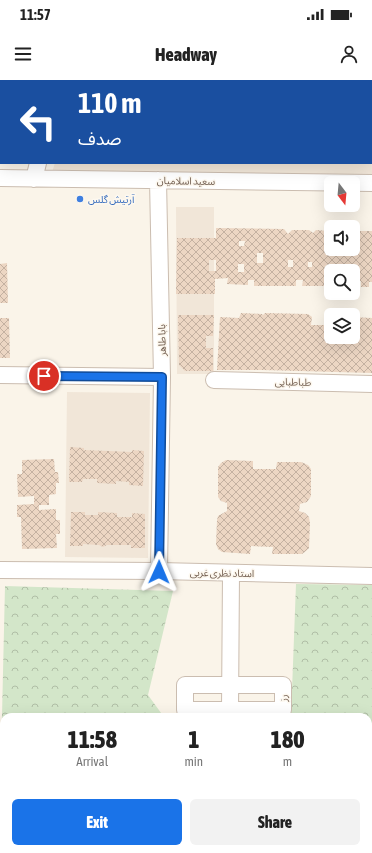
<!DOCTYPE html>
<html lang="en">
<head>
<meta charset="utf-8">
<style>
  :root { --surface:#fff; --page:#f2f2f2; --text:#222; --muted:#767676; --accent:#1a73e8 }
  body { margin:0; font-family:"Asap Condensed","Noto Sans Arabic",sans-serif; background:var(--page); color:var(--text); height:100vh; display:flex; flex-direction:column; font-size:15px; white-space:nowrap }
  * { box-sizing:border-box; margin:0 }
  p { font-size:13px; color:var(--muted) }
  .icon { flex:none; width:22px; height:22px; fill:none; stroke:currentColor; stroke-width:2; stroke-linecap:round; stroke-linejoin:round }
  .map { position:relative; flex:1; overflow:hidden }
  .drawer { position:absolute; left:0px; top:633px; width:372px; height:140px; display:flex; flex-direction:column; background:var(--surface); border-radius:12px 12px 0 0; box-shadow:0 4px 16px #0002 }
  .drawer>* { flex:none }
  .hud { position:absolute; left:0px; top:0px; width:372px; height:84px; box-shadow:0 4px 16px #0002; background:#1a4fa0; color:#fff; overflow:hidden }
  .needle { width:26px; rotate:164deg }
  .buttons { position:absolute; left:324px; top:96px; display:grid; gap:8px }
  .buttons a { display:grid; place-items:center; width:36px; height:36px; border-radius:6px; background:var(--surface); box-shadow:0 4px 16px #0002; font-size:20px }
  .pin { position:absolute; display:grid; place-items:center; width:34px; height:34px; color:#fff; margin:-17px; border:2px solid #fff; border-radius:50%; box-shadow:0 1px 4px #0007 }
  .me { position:absolute; width:44px; margin:-22px; rotate:1deg; stroke-linejoin:round; filter:drop-shadow(0 0 3px #0008) }
  .turn { display:flex; align-items:center; gap:14px; height:84px; padding:0 12px; font-size:18px }
  .turn .icon { width:52px; height:52px; stroke-width:2.5 }
  .turn b { display:block; font-size:28px; line-height:34px }
  .eta { display:flex; justify-content:space-evenly; align-items:center; height:68px; text-align:center }
  .eta b { font-size:24px; font-weight:800; line-height:28px }
  .action { display:flex; gap:8px; margin-top:auto; padding:8px 12px }
  .action a { flex:1; height:46px; border-radius:6px; background:var(--accent); color:#fff; font-size:16px; font-weight:800; line-height:46px; text-align:center }
  .action a+a { background:var(--page); color:var(--text) }
  .status { display:flex; justify-content:space-between; align-items:center; height:28px; padding:0 20px; background:var(--surface); direction:ltr }
  .status svg { height:11px; fill:currentColor }
  header { display:flex; justify-content:space-between; align-items:center; height:52px; padding:0 12px; background:var(--surface); font-size:18px; font-weight:800 }
  .map>svg:first-child { display:block }
</style>
</head>
<body>
<div class="status"><b>11:57</b><svg viewBox="0 0 49 12"><path d="M0 12V9h3v3zM5 12V6h3v6zM10 12V3h3v9zM15 12V0h3v12zM26 1h20v11H26zM47 4h2v5h-2z"/></svg></div>
<header><svg class="icon" aria-label="menu" viewBox="0 0 24 24"><path d="M4 6h16M4 12h16M4 18h16"/></svg>Headway<svg class="icon" aria-label="person" viewBox="0 0 24 24"><circle cx="12" cy="8" r="4"/><path d="M4 21q1-7 8-7t8 7"/></svg></header>
<div class="map">
<svg width="372" height="773" viewBox="0 0 372 773">
  <defs>
    <pattern id="forest-crowns" width="20" height="18" patternUnits="userSpaceOnUse"><rect width="20" height="18" fill="#d3e6c9"/><path d="M2 6a3 3 0 1 1 6 0M12 15a3 3 0 1 1 6 0" fill="none" stroke="#b0bea6"/></pattern>
    <pattern id="building-cross-hatch" width="8" height="8" patternUnits="userSpaceOnUse"><rect width="8" height="8" fill="#ecd6c3"/><path d="M0 0l8 8M0 8l8-8" fill="none" stroke="#c4b1a1"/></pattern>
  </defs>
  <rect width="100%" height="100%" fill="#faf4e9"/>
  <path fill="#f1e6d8" d="M0 0H367V1H1L0 54Z
    M371 24 372 95 52 92 55 83H371Z
    M176 127H214V294H177Z
    M67 312 150 313 148 478 65 477Z"/>
  <path fill="url(#forest-crowns)" d="M296 504 372 505V686H368V637H291Z
    M5 506 173 511 148 615 164 637H4V679H1Z"/>
  <path fill="url(#building-cross-hatch)" fill-rule="evenodd" d="M216 148 284 149 288 154 292 150H309L313 153 316 150 331 151V169H353V151H372V202H369V207H361V201H353V191H331V206H302L303 200H296V206H254V200H248V205L227 204 228 198 215 199V214H176L177 158H216ZM239 161H245L244 166H239ZM257 173H263V183H257ZM209 180H216V191H209ZM288 180H293V187H288ZM308 182H312V187H308ZM238 184H244V192H238Z
    M7 183 8 223H0V184Z
    M241 233 262 234 263 235 265 233 308 234 312 237 311 245H331V257H353V237L372 238V293L262 290H217L220 237 239 238Z
    M178 235H214L213 256H206V268H213V291H185L179 285Z
    M0 238H9L10 278H0Z
    M70 367 84 368V370L132 372V370L144 371 143 406 129 405V402L116 401V404L97 403V399H83L82 402H69Z
    M54 379 55 392H58L59 403H56V414L49 415V425H39V430L56 429V440H60V454H56L57 468 22 469 21 437H17V425L34 424V416L18 417 17 394H22V380Z
    M226 380 253 381V389H276L277 382H301L308 385 311 389V416L307 422 300 424 299 431 305 433 309 437 310 443 309 468 306 471 302 474H272L273 467 251 466 250 474 222 472 218 469 216 464 217 440 218 436 227 431V423L221 421 218 417V387L221 383Z
    M71 432H85V435H98V432L117 433V437H132V433L145 434V468H131V465H107L103 467 99 465 83 464V466H70Z
    M34 769H73V773H34Z
    M90 769H170L171 773H90Z"/>
  <g fill="none" stroke-linecap="round" stroke-linejoin="round">
    <defs>
      <path id="minor" d="M61 1V0
        M0 59 1 58
        M0 98 372 103
        M34 99 38 83
        M158 100 162 297 159 491
        M0 295 162 297
        M214 300 372 304
        M0 490 159 491 372 496
        M185 605H283V630H185Z
        M230 630 231 493
        M0 686H4
        M188 769 189 773
        M277 773V769"/>
    </defs>
    <use href="#minor" stroke="#cbbdb0" stroke-width="18"/>
    <use href="#minor" stroke="#fff" stroke-width="16"/>
  </g>
  <g fill="none" stroke-linecap="round" stroke-linejoin="round">
    <defs>
      <path id="route" d="M44 296 162 297 159 492"/>
    </defs>
    <use href="#route" stroke="#114b97" stroke-width="10"/>
    <use href="#route" stroke="#1a73e8" stroke-width="7"/>
  </g>
  <circle fill="#3f7fe0" stroke="#fdf8ef" stroke-width="1.5" cx="80" cy="119" r="4"/>
  <g text-anchor="middle" dominant-baseline="central" stroke-width="3" stroke-linejoin="round" paint-order="stroke">
    <g font-size="10" fill="#715d4f" stroke="#fdf8ef">
      <text transform="translate(186 101) rotate(1)">سعید اسلامیان</text>
      <text transform="translate(162 260) rotate(-91)">بابا طاهر</text>
      <text transform="translate(293 302) rotate(1)">طباطبایی</text>
      <text transform="translate(222 493) rotate(1)">استاد نظری غربی</text>
      <text transform="translate(283 618) rotate(-90)">رز</text>
    </g>
    <g font-size="10" fill="#366cbe" stroke="#fdf8ef" text-anchor="start">
      <text x="88" y="119">آرتیش گلس</text>
    </g>
  </g>
</svg>
<div class="buttons">
<a><svg class="needle" viewBox="-14 -14 28 28"><path d="M0-13l5 13h-10z" fill="#e53935"/><path d="M0 13l5-13h-10z" fill="#767676"/></svg></a>
<a><svg class="icon" aria-label="sound" viewBox="0 0 24 24"><path d="M4 9h4l5-4v14l-5-4H4zM17 9q2 3 0 6"/></svg></a>
<a><svg class="icon" aria-label="search" viewBox="0 0 24 24"><circle cx="10" cy="10" r="6"/><path d="M15 15l6 6"/></svg></a>
<a><svg class="icon" aria-label="layers" viewBox="0 0 24 24"><path d="M12 4l9 5-9 5-9-5zM3 14l9 5 9-5"/></svg></a>
</div>
<div class="pin" style="left:44px;top:296px;background:#d93025"><svg class="icon" aria-label="arrive" viewBox="0 0 24 24"><path d="M6 21V4h12l-3 4 3 4H6"/></svg></div>
<svg class="me" style="left:159px;top:492px" viewBox="-20 -20 40 40"><path d="M0-17L14 15 0 8-14 15z" fill="#1a73e8" stroke="#fff" stroke-width="4"/></svg>
<div class="hud">
<div class="turn"><svg class="icon" aria-label="left" viewBox="0 0 24 24"><path d="M17 20v-9H6M10 6l-5 5 5 5"/></svg><div><b>110 m</b>صدف</div></div>
</div>
<section class="drawer">
<div class="eta">
<div><b>11:58</b><p>Arrival</p></div>
<div><b>1</b><p>min</p></div>
<div><b>180</b><p>m</p></div>
</div>
<div class="action"><a>Exit</a><a>Share</a></div>
</section>
</div>
</body>
</html>
